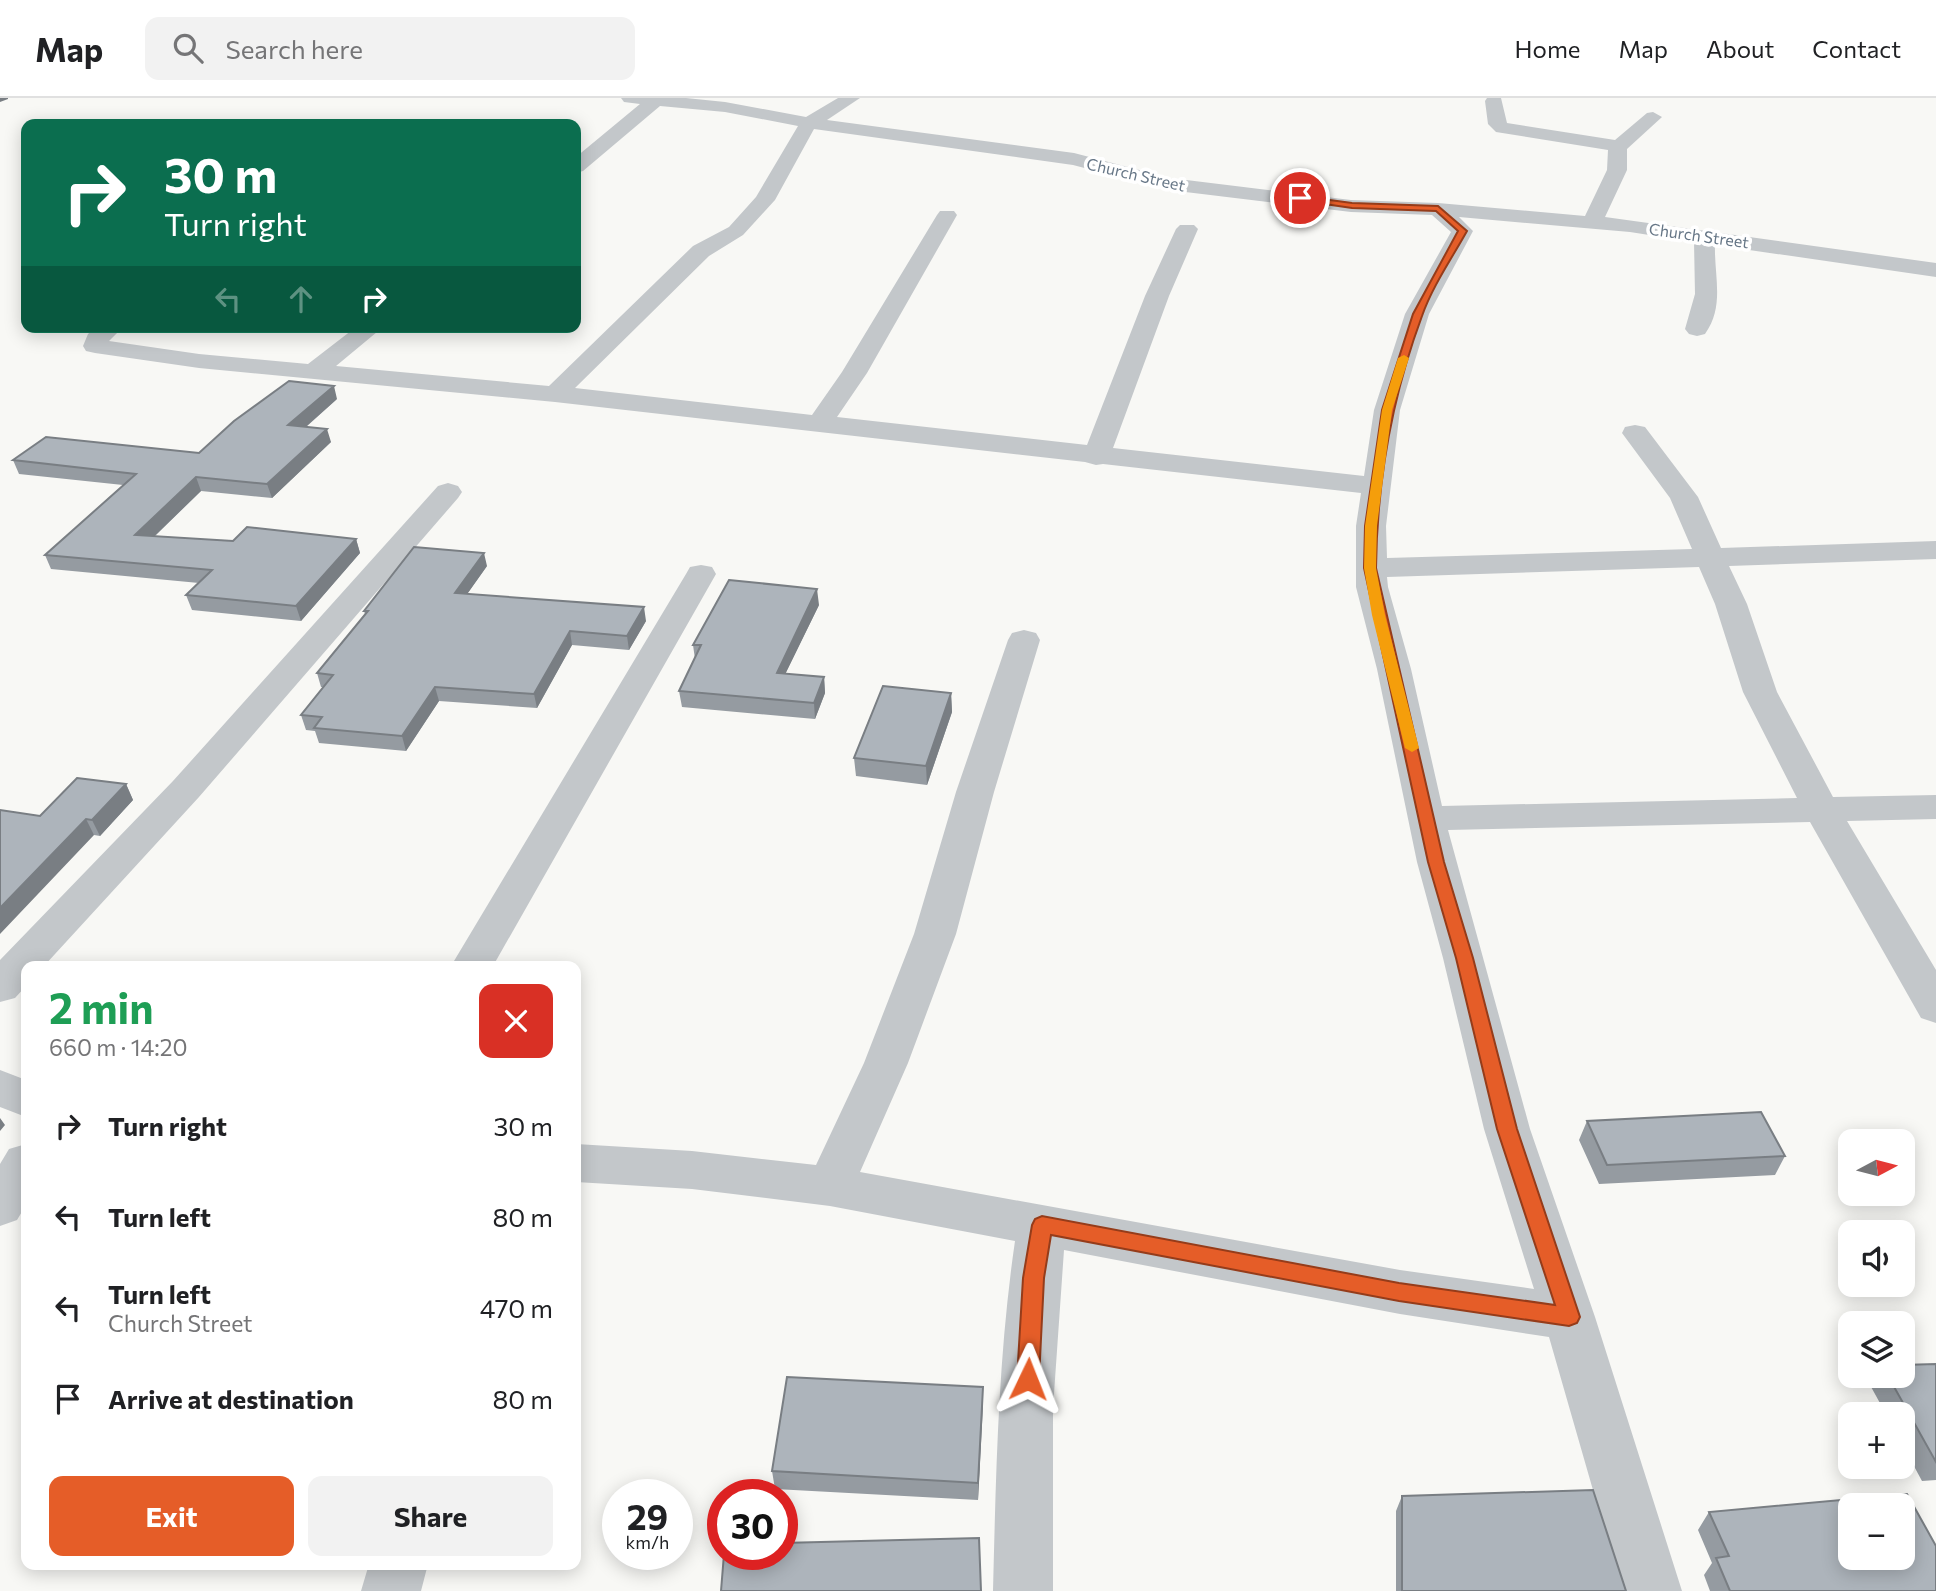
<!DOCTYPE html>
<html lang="en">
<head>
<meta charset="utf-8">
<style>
  :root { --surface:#fff; --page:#f2f2f2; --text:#202124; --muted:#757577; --line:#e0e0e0; --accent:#e55d28 }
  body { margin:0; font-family:Commissioner,sans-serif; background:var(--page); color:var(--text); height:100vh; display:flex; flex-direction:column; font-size:26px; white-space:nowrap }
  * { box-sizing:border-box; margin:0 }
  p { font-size:23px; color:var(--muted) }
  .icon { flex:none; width:38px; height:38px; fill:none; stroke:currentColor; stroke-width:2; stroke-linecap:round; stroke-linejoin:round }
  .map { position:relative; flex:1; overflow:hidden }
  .panel { position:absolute; left:21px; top:863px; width:560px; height:609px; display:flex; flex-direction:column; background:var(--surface); border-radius:14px; box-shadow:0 4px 18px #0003 }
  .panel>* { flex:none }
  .top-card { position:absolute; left:21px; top:21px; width:560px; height:214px; border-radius:14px; box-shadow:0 4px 18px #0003; background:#0b6e4f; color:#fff; overflow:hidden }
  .needle { width:46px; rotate:83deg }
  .buttons { position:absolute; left:1838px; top:1031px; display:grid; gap:14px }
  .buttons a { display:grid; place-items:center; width:77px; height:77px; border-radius:14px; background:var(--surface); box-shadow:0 4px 18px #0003; font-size:35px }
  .speed { position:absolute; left:602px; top:1381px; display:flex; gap:14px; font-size:35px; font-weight:700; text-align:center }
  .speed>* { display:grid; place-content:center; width:91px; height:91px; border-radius:50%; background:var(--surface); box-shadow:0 4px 18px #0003; line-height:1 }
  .speed small { font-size:18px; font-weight:400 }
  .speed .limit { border:10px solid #d22; background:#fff; color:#111 }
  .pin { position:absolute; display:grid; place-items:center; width:60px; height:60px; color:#fff; margin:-30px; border:4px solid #fff; border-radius:50%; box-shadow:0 2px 7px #0007 }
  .me { position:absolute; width:77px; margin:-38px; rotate:2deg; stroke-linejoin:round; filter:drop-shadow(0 0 5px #0008) }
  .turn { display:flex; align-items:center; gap:24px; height:147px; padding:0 28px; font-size:32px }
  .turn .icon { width:91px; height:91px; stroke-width:2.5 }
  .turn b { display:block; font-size:49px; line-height:60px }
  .lanes { display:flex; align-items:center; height:66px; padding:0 28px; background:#0003; justify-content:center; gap:35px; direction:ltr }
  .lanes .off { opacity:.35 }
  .round { display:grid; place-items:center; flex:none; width:74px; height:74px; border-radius:14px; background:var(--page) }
  .summary { display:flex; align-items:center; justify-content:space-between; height:119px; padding:0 28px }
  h1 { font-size:42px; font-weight:700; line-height:52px; color:#1e9e55 }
  .cta { display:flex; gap:14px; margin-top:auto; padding:14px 28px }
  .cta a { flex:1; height:80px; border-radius:14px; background:var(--accent); color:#fff; font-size:28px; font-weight:700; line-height:80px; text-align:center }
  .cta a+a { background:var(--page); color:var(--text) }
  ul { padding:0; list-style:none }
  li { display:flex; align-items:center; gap:21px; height:91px; padding:0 28px }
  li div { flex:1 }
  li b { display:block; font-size:26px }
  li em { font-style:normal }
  header { display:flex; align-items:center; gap:42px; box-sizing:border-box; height:98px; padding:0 35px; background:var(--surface); border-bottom:2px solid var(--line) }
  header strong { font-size:33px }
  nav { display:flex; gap:38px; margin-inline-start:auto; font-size:24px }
  .search { width:490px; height:63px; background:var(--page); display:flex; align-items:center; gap:18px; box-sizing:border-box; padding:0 24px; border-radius:14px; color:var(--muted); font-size:26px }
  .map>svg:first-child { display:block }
</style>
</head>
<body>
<header>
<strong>Map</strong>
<div class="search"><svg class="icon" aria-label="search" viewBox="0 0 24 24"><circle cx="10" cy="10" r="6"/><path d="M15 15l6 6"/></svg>Search here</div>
<nav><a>Home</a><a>Map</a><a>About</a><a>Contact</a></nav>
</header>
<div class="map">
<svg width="1936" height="1493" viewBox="0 0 1936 1493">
  <rect width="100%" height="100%" fill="#f8f8f5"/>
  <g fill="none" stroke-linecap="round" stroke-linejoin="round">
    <path fill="#c3c7ca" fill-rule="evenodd" d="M621 0H686L725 4 806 19 838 0H860L827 22 1074 55 1170 80 1351 102 1438 105 1585 118 1607 72 1608 52 1496 34 1488 26 1485 3 1487 0H1501L1507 25 1615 42 1647 15 1653 14 1662 19 1627 51V72L1605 119 1936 165V179L1715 147C1714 178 1725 208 1705 236L1697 238 1689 236 1685 231 1695 196 1694 144 1630 134 1459 119 1473 133 1429 216 1400 312 1386 428 1387 460 1692 451 1670 400 1622 335 1625 329 1635 327 1645 329 1698 399 1721 450 1936 443V461L1729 468 1747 506 1777 594 1833 699 1936 697V721L1847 723 1936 872V925L1921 920 1810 724 1448 732 1530 1031 1595 1219 1682 1493H1622L1549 1239 1400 1216 1064 1152 1053 1310V1493H993C996 1376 998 1259 1015 1143L830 1108 692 1091 576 1084V1046L692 1053 816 1067 864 965 914 836 956 694 1008 542 1012 535 1024 532 1036 535 1040 542 994 694 956 836 908 965 860 1074 1400 1172 1534 1191 1484 1031 1443 860 1417 764 1377 571 1356 489V428L1361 395 1103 366 1096 367 1085 364 555 304 199 270 95 255 86 253 83 248 88 236 96 229H123L109 243 199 256 308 266 356 229H383L336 268 549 288 693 148 729 129 756 99 798 28 725 14 660 8 583 73 576 75V59L640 6 624 4ZM814 31 1073 67 1169 92 1351 114 1432 117 1451 134 1405 216 1374 312 1364 378 1113 350 1169 198 1198 131 1194 127H1180L1176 131 1145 198 1087 347 837 319 867 275 957 117 954 113H940L937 117 842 274 812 317 575 290 709 158 743 137 775 102ZM1699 469 1715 506 1743 594 1797 700 1442 708 1411 571 1388 489 1387 479Z
      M448 385 458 388 462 394 458 400 199 699 44 868H26V888L15 900 0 904V862L173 683 438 388Z
      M701 467 712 469 716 476 493 868H451L686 476 690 469Z
      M0 972 26 982V1019L0 1009Z
      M26 1046V1107L17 1122 0 1128V1066L9 1051Z
      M369 1466H428L421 1493H361Z"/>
  </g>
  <path fill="#959ba1" d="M337 301 306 329 331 344 272 400 201 393 155 438 233 443 356 441 360 455 301 523 192 512 186 497 199 485 51 471 45 457 123 387 19 376 13 362 199 355Z
    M487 468 467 496 646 523 629 552 572 547 537 610 439 603 406 653 319 645 315 633 306 632 301 617 323 589H321L317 575 365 516 364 513Z
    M819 507 785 576 824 579 825 595 815 621 682 609 679 593 695 561 693 547Z
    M951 595 952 614 927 687 856 678 854 660Z
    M126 686 133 702 100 738 94 737 40 718Z
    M1587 1023 1785 1058 1775 1077 1599 1086 1579 1042Z
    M1936 1266V1382L1922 1383 1902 1346V1316H1886L1870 1287 1877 1278H1902Z
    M983 1289 978 1402 775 1391 772 1373Z
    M1402 1398 1626 1493H1396V1413Z
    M1709 1414 1936 1493H1710L1704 1477 1712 1465 1698 1432Z"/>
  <path fill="#797e83" d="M0 0H8V1L0 4Z
    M334 288 337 301 292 341 288 327Z
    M327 331 331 344 272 400 267 386Z
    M196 379 201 393 141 451 135 437Z
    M356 441 360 455 301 523 296 508Z
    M484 455 487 468 458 509 455 495Z
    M817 491 819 507 778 591 777 575Z
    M644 509 646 523 629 552 627 538Z
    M570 533 572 547 537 610 534 596Z
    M824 579 825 595 815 621 814 605Z
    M435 589 439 603 406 653 402 638Z
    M951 595 952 614 927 687 926 668Z
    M126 686 133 702 100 738 92 722Z
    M86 721 94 737 0 836V810Z
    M0 1020 5 1027 0 1033Z
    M983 1289V1307L978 1402V1385Z"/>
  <path fill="#adb4bb" stroke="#797e83" stroke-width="2" fill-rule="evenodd" d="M289 283 334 288 288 327 327 331 267 386 196 379 135 437 233 443 247 429 356 441 296 508 186 497 212 472 45 457 136 376 13 362 46 339 199 355 234 323Z
    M414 449 484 455 455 495 644 509 627 538 570 533 534 596 435 589 402 638 314 630 322 619 301 617 333 577 317 575 368 513H364Z
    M729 482 817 491 777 575 824 579 814 605 679 593 701 547H693Z
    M883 588 951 595 926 668 854 660Z
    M77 680 126 686 92 722 86 721 0 810V712L40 718Z
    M1761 1014 1785 1058 1607 1067 1587 1023Z
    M1936 1266V1364L1888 1278H1902V1267Z
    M787 1279 983 1289 978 1385 772 1373Z
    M1593 1392 1626 1493H1402V1398Z
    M1907 1396 1936 1448V1493H1730L1716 1460 1729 1458 1709 1414ZM1850 1407H1902V1460H1850Z
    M979 1440 981 1493H721L724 1456H782V1445Z"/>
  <path fill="#e55d28" stroke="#953c1a" stroke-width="2" d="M1300 98 1352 105 1438 108 1467 133C1452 160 1432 189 1422 218 1392 299 1377 384 1376 470L1444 764 1473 860 1517 1031 1580 1219 1577 1225 1569 1228 1399 1203 1051 1137 1044 1180 1039 1281 1036 1288 1028 1291 1020 1288 1017 1281 1023 1180 1032 1127 1035 1121 1042 1118 1399 1185 1555 1207 1497 1031 1456 860 1428 764 1364 470 1365 428 1382 312 1413 216 1458 133 1436 113 1352 110 1297 102Z"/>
  <path fill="#f59e0b" d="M1404 257 1409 260 1392 312 1377 428 1376 470 1385 517 1419 650 1412 654 1405 650 1372 517 1364 470 1365 428 1382 312 1398 260Z"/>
  <g text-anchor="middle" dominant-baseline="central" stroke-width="7" stroke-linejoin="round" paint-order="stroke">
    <g font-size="16" fill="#667686" stroke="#fff">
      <text transform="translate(1136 76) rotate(13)">Church Street</text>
      <text transform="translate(1699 137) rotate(8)">Church Street</text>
    </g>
  </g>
</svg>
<div class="buttons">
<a><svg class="needle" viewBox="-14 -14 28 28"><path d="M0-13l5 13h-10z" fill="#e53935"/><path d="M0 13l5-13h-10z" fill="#757577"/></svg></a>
<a><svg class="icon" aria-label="sound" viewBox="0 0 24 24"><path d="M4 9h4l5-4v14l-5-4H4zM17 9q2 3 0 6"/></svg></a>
<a><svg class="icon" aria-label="layers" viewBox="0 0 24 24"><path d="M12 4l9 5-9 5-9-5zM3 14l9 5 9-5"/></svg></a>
<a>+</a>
<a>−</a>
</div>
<div class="speed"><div>29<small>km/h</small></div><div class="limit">30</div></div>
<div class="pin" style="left:1300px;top:100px;background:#d93025"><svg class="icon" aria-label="arrive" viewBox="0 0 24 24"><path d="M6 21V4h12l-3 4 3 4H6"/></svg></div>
<svg class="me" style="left:1028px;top:1281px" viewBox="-20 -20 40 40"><path d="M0-17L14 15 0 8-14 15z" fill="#e55d28" stroke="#fff" stroke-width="4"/></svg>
<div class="top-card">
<div class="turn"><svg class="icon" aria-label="right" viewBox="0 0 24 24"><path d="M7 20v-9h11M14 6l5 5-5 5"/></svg><div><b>30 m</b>Turn right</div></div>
<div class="lanes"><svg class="icon off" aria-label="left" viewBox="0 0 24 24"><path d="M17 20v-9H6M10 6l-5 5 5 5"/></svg><svg class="icon off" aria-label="ahead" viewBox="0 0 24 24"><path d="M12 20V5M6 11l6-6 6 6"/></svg><svg class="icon" aria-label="right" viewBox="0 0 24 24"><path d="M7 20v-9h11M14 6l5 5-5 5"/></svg></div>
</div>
<section class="panel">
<div class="summary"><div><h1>2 min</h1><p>660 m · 14:20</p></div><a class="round" style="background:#d93025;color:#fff"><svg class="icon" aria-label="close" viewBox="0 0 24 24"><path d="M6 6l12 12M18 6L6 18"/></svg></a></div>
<ul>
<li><svg class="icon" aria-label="right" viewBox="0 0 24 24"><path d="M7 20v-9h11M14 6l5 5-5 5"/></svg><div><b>Turn right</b></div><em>30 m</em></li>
<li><svg class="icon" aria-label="left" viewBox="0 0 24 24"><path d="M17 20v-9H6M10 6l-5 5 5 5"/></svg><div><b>Turn left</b></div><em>80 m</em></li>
<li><svg class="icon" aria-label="left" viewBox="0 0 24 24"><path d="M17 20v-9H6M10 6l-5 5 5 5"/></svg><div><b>Turn left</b><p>Church Street</p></div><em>470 m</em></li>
<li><svg class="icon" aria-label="arrive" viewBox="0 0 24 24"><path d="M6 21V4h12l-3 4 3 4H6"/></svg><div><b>Arrive at destination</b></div><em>80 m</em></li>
</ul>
<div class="cta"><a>Exit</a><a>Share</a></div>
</section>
</div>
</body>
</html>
